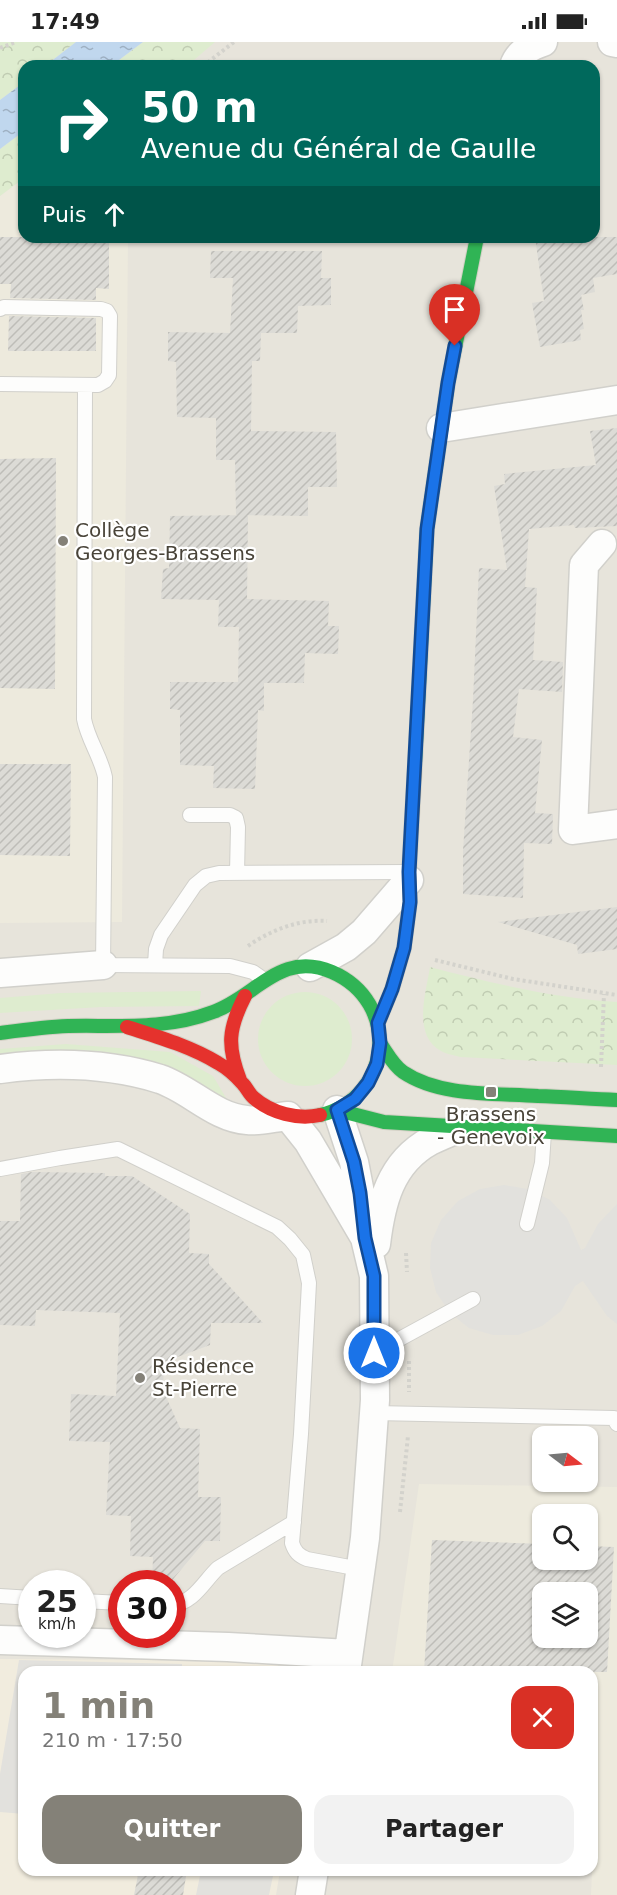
<!DOCTYPE html>
<html lang="fr">
<head>
<meta charset="utf-8">
<style>
  :root { --surface:#fff; --page:#f2f2f2; --text:#222; --muted:#767676; --accent:#848178 }
  body { margin:0; font-family:"DejaVu Sans",sans-serif; background:var(--page); color:var(--text); height:100vh; display:flex; flex-direction:column; font-size:22px; white-space:nowrap }
  * { box-sizing:border-box; margin:0 }
  p { font-size:20px; color:var(--muted) }
  .icon { flex:none; width:33px; height:33px; fill:none; stroke:currentColor; stroke-width:2; stroke-linecap:round; stroke-linejoin:round }
  .map { position:relative; flex:1; overflow:hidden }
  .panel { position:absolute; left:18px; top:1624px; width:580px; height:210px; display:flex; flex-direction:column; background:var(--surface); border-radius:18px; box-shadow:0 2px 4px #0004 }
  .panel>* { flex:none }
  .hud { position:absolute; left:18px; top:18px; width:582px; height:183px; border-radius:18px; box-shadow:0 2px 4px #0004; background:#00695c; color:#fff; overflow:hidden }
  .needle { width:39px; rotate:106deg }
  .tools { position:absolute; left:532px; top:1384px; display:grid; gap:12px }
  .tools a { display:grid; place-items:center; width:66px; height:66px; border-radius:12px; background:var(--surface); box-shadow:0 2px 4px #0004; font-size:30px }
  .speed { position:absolute; left:18px; top:1528px; display:flex; gap:12px; font-size:30px; font-weight:700; text-align:center }
  .speed>* { display:grid; place-content:center; width:78px; height:78px; border-radius:50%; background:var(--surface); box-shadow:0 2px 4px #0004; line-height:1 }
  .speed small { font-size:15px; font-weight:400 }
  .speed .limit { border:9px solid #d22; background:#fff; color:#111 }
  .pin { position:absolute; display:grid; place-items:center; width:51px; height:51px; color:#fff; margin:-62px -26px; border-radius:50% 50% 50% 0; rotate:-45deg; box-shadow:0 0 6px #0007 }
  .pin .icon { rotate:45deg }
  .me { position:absolute; width:66px; margin:-33px; rotate:0deg; stroke-linejoin:round; filter:drop-shadow(0 0 4px #0008) }
  .turn { display:flex; align-items:center; gap:21px; height:126px; padding:0 24px; font-size:27px }
  .turn .icon { width:78px; height:78px; stroke-width:2.5 }
  .turn b { display:block; font-size:42px; line-height:51px }
  .then { display:flex; align-items:center; height:57px; padding:0 24px; background:#0003; gap:12px; font-size:22px }
  .round { display:grid; place-items:center; flex:none; width:63px; height:63px; border-radius:18px; background:var(--page) }
  .overview { display:flex; align-items:center; justify-content:space-between; height:102px; padding:0 24px }
  h1 { font-size:36px; font-weight:600; line-height:45px; color:var(--accent) }
  .cta { display:flex; gap:12px; margin-top:auto; padding:12px 24px }
  .cta a { flex:1; height:69px; border-radius:18px; background:var(--accent); color:#fff; font-size:24px; font-weight:600; line-height:69px; text-align:center }
  .cta a+a { background:var(--page); color:var(--text) }
  .status { display:flex; justify-content:space-between; align-items:center; height:42px; padding:0 30px; background:var(--surface); direction:ltr }
  .status svg { height:16px; fill:currentColor }
  .map>svg:first-child { display:block }
</style>
</head>
<body>
<div class="status"><b>17:49</b><svg viewBox="0 0 49 12"><path d="M0 12V9h3v3zM5 12V6h3v6zM10 12V3h3v9zM15 12V0h3v12zM26 1h20v11H26zM47 4h2v5h-2z"/></svg></div>
<div class="map">
<svg width="617" height="1853" viewBox="0 0 617 1853">
  <defs>
    <pattern id="forest-crowns" width="20" height="18" patternUnits="userSpaceOnUse" patternTransform="scale(1.5)"><rect width="20" height="18" fill="#deeccf"/><path d="M2 6a3 3 0 1 1 6 0M12 15a3 3 0 1 1 6 0" fill="none" stroke="#c0ccb2"/></pattern>
    <pattern id="water-ripples" width="26" height="14" patternUnits="userSpaceOnUse" patternTransform="scale(1.5)"><rect width="26" height="14" fill="#c0d7ee"/><path d="M2 4q2-2 4 0t4 0M15 11q2-2 4 0t4 0" fill="none" stroke="#9eb0c2"/></pattern>
    <pattern id="building-hatch" width="6" height="6" patternUnits="userSpaceOnUse" patternTransform="scale(1.5)"><rect width="6" height="6" fill="#dcdbd6"/><path d="M-1 1l2-2M0 6l6-6M5 7l2-2" fill="none" stroke="#bebdb8"/></pattern>
  </defs>
  <rect width="100%" height="100%" fill="#f3f2ed"/>
  <path fill="#e7e4db" fill-rule="evenodd" d="M0 0H617V1853H0ZM24 24H594V195H24ZM543 1395H588V1440H543ZM543 1473H588V1518H543ZM32 1542H82V1593H32ZM122 1542H172V1593H122ZM543 1551H588V1596H543ZM24 1630H592V1828H24Z"/>
  <path fill="#f1ecde" d="M0 1617 274 1619 283 1630H24V1828L280 1829 276 1853H0Z"/>
  <path fill="#edeadd" fill-rule="evenodd" d="M24 136V195H128L122 880 0 881V154Z
    M419 1442 617 1445V1853H591L593 1806 592 1630H392ZM543 1473H588V1518H543ZM543 1551H588V1596H543Z"/>
  <path fill="#deeccf" d="M201 949 199 964 101 965 0 971V956L61 951Z
    M258 997a47 47 0 1 1 94 0a47 47 0 1 1-94 0Z
    M66 1002 170 1010 213 1034 232 1066 186 1038 0 1018V1007Z"/>
  <path fill="url(#forest-crowns)" d="M0 0H76L45 24H24V40L0 58Z
    M143 0H215L187 24H111Z
    M24 89V136L0 154V107Z
    M430 925C491 941 554 956 617 960V1023L460 1015C454 1013 446 1012 441 1009 412 993 426 951 430 925Z"/>
  <path fill="#e2e1dd" d="M504 1143 528 1147 550 1158 567 1176 581 1208 585 1206 598 1182 617 1162V1282L607 1274 583 1239 575 1244 561 1269 542 1284 518 1293H493L469 1286 450 1271 436 1250 430 1226 431 1201 441 1178 458 1159 480 1147Z
    M19 1618 182 1622V1630H24V1772L0 1770V1732Z
    M201 1829V1828L274 1829 269 1853H196Z"/>
  <path fill="url(#water-ripples)" d="M76 0H143L111 24H45Z
    M24 40V89L0 107V58Z"/>
  <path fill="url(#building-hatch)" fill-rule="evenodd" d="M0 195H109V247L96 246V258L10 256 11 242H0Z
    M535 195H617V232L593 236 595 250 581 253 584 268H581L584 287 580 288 581 298 540 305 532 261 544 259Z
    M211 209H322L321 236H331V263L298 264 297 291H261L260 319H252L251 389 336 390 337 445H308V474L236 473 235 418H216V376L177 375 176 320 168 319V290L230 291 233 236H210Z
    M9 274 96 276V309H8Z
    M617 386V484L575 486 574 483 529 487 525 545 537 546 533 618 563 620 562 650 519 647 513 695 542 698 535 771 553 772 552 802 524 801 523 856 463 852V809L473 658 479 526 507 528 494 444 505 442 504 432 596 423 590 389Z
    M56 416 55 647 0 646V417Z
    M248 473 247 557 329 559 328 584H339L338 612 305 611 304 641H264V669L258 668 255 747 213 746 214 724 180 723V668L170 667V640H238L239 585H218L219 558 161 557 163 527 169 526 170 474Z
    M0 722H71L70 814 0 813Z
    M617 865V907L578 912 577 903 498 880Z
    M32 1130 105 1131V1134H132L190 1172 189 1211 209 1212V1222L263 1281H211L210 1303 164 1320 163 1348 180 1386 200 1387 198 1455H221L220 1499H205L169 1542H152L153 1515 130 1514 131 1474 106 1473 110 1400 69 1399 71 1352 116 1354 120 1271 36 1268 35 1284 0 1283V1179H20L21 1132Z
    M432 1498 543 1502V1518H588V1504L614 1505 607 1630H424ZM543 1551H588V1596H543Z
    M139 1828H187L183 1853H134Z"/>
  <g fill="none" stroke-linecap="round" stroke-linejoin="round">
    <defs>
      <path id="lane" d="M0 267 4 265 101 267 107 269 110 274 109 333 105 339 98 343 0 342
        M85 343 84 677C88 698 101 715 105 735L103 923 230 924 253 930 263 937
        M190 773H230L236 776 238 785 237 831
        M155 923 156 907 161 893 195 843 206 834 219 831 409 830
        M0 1127 60 1116 118 1107 277 1185 290 1197 303 1213 309 1241 301 1392 292 1501C295 1510 298 1513 307 1517L360 1527
        M527 1182 542 1121 544 1090
        M374 1311 473 1257
        M374 1371 614 1376 617 1382
        M0 1554 32 1556
        M82 1559 122 1561
        M172 1563C194 1561 204 1539 218 1526L294 1480"/>
      <path id="street" d="M612 0 617 1
        M514 24C518 11 531 4 543 0
        M441 386 617 358
        M602 502 584 523 573 788 617 782
        M310 925 346 905 364 890 409 838
        M0 931 103 923
        M0 1027C53 1020 108 1021 160 1037 190 1047 215 1076 247 1078 260 1080 275 1075 288 1074L308 1099 365 1196 360 1151 354 1120 337 1068
        M376 1202C381 1161 390 1121 430 1099 440 1094 450 1090 460 1086
        M0 1598 228 1605 348 1612
        M346 1630 365 1496 375 1358 374 1234 365 1196
        M310 1853 314 1828"/>
      <path id="fast" d="M415 721 427 487 448 341 477 195
        M0 991C23 988 45 985 68 984 117 983 166 988 213 970 256 955 280 908 332 930 401 960 393 1056 320 1073
        M380 1001C387 1011 393 1023 403 1030 440 1055 495 1051 538 1054 565 1055 591 1057 617 1058
        M337 1068 384 1080 617 1094"/>
      <path id="slow" d="M378 981 392 947 404 906 410 860 409 830 415 721"/>
      <path id="jam" d="M127 985C158 995 190 1004 218 1021 227 1026 236 1034 243 1042 247 1046 249 1052 254 1056 271 1071 298 1078 320 1073
        M240 1038C227 1004 228 987 245 954"/>
    </defs>
    <use href="#lane" stroke="#d1d0cb" stroke-width="16"/>
    <use href="#street" stroke="#d1d0cb" stroke-width="31"/>
    <use href="#fast" stroke="#d2cfc4" stroke-width="16"/>
    <use href="#slow" stroke="#d2cfc4" stroke-width="16"/>
    <use href="#jam" stroke="#d2cfc4" stroke-width="16"/>
    <path stroke="#d3d2cc" stroke-width="4" stroke-dasharray="3 3" stroke-linecap="butt" d="M0 6 16 0
      M203 24 234 0
      M248 904C271 888 299 877 327 879
      M435 918 513 937 617 953
      M601 1025 604 952
      M406 1211 407 1230
      M409 1319V1350
      M400 1470 408 1394"/>
    <use href="#lane" stroke="#fdfdfc" stroke-width="14"/>
    <use href="#street" stroke="#fdfdfc" stroke-width="28"/>
    <use href="#fast" stroke="#30b455" stroke-width="14"/>
    <use href="#slow" stroke="#ff9f0a" stroke-width="14"/>
    <use href="#jam" stroke="#e5322d" stroke-width="14"/>
  </g>
  <g fill="none" stroke-linecap="round" stroke-linejoin="round">
    <defs>
      <path id="route" d="M374 1311V1234L365 1196 360 1151 354 1120 337 1068 355 1057 368 1041 377 1022 380 1001 378 981 392 947 404 906 410 860 409 830 427 487 448 341 455 304"/>
    </defs>
    <use href="#route" stroke="#114b97" stroke-width="15"/>
    <use href="#route" stroke="#1a73e8" stroke-width="10"/>
  </g>
  <g fill="#848178" stroke="#fff" stroke-width="2">
    <circle cx="63" cy="499" r="6"/>
    <rect x="485" y="1044" width="12" height="12" rx="3"/>
    <circle cx="140" cy="1336" r="6"/>
  </g>
  <g text-anchor="middle" dominant-baseline="central" stroke-width="4.5" stroke-linejoin="round" paint-order="stroke">
    <g font-size="20" fill="#494439" stroke="#fff" text-anchor="start">
      <text x="75" y="488">Collège<tspan x="75" dy="23">Georges-Brassens</tspan></text>
      <text x="491" y="1072" text-anchor="middle">Brassens<tspan x="491" dy="23">- Genevoix</tspan></text>
      <text x="152" y="1324">Résidence<tspan x="152" dy="23">St-Pierre</tspan></text>
    </g>
  </g>
</svg>
<div class="tools">
<a><svg class="needle" viewBox="-14 -14 28 28"><path d="M0-13l5 13h-10z" fill="#e53935"/><path d="M0 13l5-13h-10z" fill="#767676"/></svg></a>
<a><svg class="icon" aria-label="search" viewBox="0 0 24 24"><circle cx="10" cy="10" r="6"/><path d="M15 15l6 6"/></svg></a>
<a><svg class="icon" aria-label="layers" viewBox="0 0 24 24"><path d="M12 4l9 5-9 5-9-5zM3 14l9 5 9-5"/></svg></a>
</div>
<div class="speed"><div>25<small>km/h</small></div><div class="limit">30</div></div>
<div class="pin" style="left:455px;top:304px;background:#d93025"><svg class="icon" aria-label="arrive" viewBox="0 0 24 24"><path d="M6 21V4h12l-3 4 3 4H6"/></svg></div>
<svg class="me" style="left:374px;top:1311px" viewBox="-20 -20 40 40"><circle r="17" fill="#1a73e8" stroke="#fff" stroke-width="3"/><path d="M0-11L8 9 0 5-8 9z" fill="#fff"/></svg>
<div class="hud">
<div class="turn"><svg class="icon" aria-label="right" viewBox="0 0 24 24"><path d="M7 20v-9h11M14 6l5 5-5 5"/></svg><div><b>50 m</b>Avenue du Général de Gaulle</div></div>
<div class="then">Puis<svg class="icon" aria-label="ahead" viewBox="0 0 24 24"><path d="M12 20V5M6 11l6-6 6 6"/></svg></div>
</div>
<section class="panel">
<div class="overview"><div><h1>1 min</h1><p>210 m · 17:50</p></div><a class="round" style="background:#d93025;color:#fff"><svg class="icon" aria-label="close" viewBox="0 0 24 24"><path d="M6 6l12 12M18 6L6 18"/></svg></a></div>
<div class="cta"><a>Quitter</a><a>Partager</a></div>
</section>
</div>
</body>
</html>
